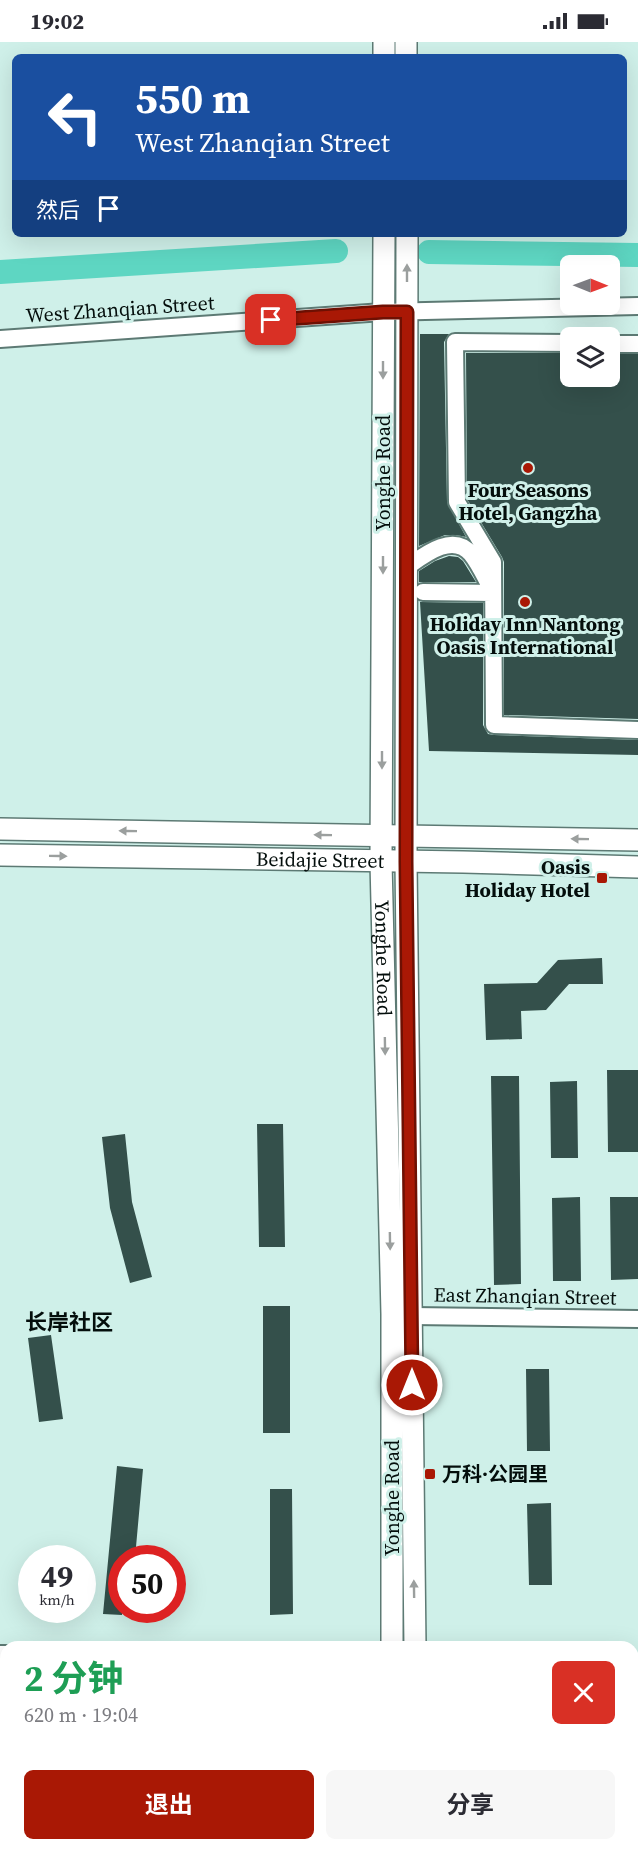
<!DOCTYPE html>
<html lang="zh">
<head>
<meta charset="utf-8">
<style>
  :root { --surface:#fff; --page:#f7f7f7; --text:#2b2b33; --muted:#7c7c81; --accent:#a91805 }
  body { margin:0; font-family:"Source Serif 4","Noto Sans SC",serif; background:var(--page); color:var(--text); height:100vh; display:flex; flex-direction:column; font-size:22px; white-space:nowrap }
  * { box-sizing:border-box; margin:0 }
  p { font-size:20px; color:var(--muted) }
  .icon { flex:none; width:33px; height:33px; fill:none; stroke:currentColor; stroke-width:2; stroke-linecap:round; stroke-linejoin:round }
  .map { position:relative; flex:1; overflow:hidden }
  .side { position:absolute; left:0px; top:1599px; width:639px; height:210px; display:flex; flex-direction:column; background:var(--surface); border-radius:18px 18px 0 0; box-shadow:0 6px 24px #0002 }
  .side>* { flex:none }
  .guide { position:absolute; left:12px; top:12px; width:615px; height:183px; border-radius:9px; box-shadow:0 6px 24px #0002; background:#1a4fa0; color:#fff; overflow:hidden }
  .needle { width:39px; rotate:91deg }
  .tools { position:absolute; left:560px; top:213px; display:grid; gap:12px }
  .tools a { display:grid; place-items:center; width:60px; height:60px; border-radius:9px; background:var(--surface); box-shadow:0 6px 24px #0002; font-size:30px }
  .speed { position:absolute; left:18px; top:1503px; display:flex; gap:12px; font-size:30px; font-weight:700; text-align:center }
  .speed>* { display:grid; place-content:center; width:78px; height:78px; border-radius:50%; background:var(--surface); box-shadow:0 6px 24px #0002; line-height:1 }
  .speed small { font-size:15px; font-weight:400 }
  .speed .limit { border:9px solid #d22; background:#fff; color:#111 }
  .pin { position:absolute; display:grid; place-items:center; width:51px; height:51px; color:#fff; margin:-26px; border-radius:12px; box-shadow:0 3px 9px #0006 }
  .me { position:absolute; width:66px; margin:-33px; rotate:0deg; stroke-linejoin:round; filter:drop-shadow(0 0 4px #0008) }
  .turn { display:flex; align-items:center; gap:21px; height:126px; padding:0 24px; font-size:27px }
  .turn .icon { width:78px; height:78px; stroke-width:2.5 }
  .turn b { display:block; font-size:42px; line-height:51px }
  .then { display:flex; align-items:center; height:57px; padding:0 24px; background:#0003; gap:12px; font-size:22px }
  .round { display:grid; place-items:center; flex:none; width:63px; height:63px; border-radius:9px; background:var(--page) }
  .overview { display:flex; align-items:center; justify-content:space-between; height:102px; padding:0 24px }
  h1 { font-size:36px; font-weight:700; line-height:45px; color:#1e9e55 }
  .cta { display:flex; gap:12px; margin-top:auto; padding:12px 24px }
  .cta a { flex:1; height:69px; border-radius:9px; background:var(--accent); color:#fff; font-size:24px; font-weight:700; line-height:69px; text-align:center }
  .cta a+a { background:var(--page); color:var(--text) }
  .status { display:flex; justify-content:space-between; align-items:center; height:42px; padding:0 30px; background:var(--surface); direction:ltr }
  .status svg { height:16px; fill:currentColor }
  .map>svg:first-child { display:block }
</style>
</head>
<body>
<div class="status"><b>19:02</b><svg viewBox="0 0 49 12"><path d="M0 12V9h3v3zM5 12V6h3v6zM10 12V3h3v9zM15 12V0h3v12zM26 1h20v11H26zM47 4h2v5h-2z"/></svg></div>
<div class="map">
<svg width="638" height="1809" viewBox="0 0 638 1809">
  <rect width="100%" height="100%" fill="#cff0e9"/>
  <path fill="#8edacb" d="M638 1664V1809H452V1803H633V1665Z"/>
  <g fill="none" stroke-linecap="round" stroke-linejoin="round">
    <path stroke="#5ed6c2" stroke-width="24" d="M429 210 638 213
      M0 230 336 209"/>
  </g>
  <path fill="#34504b" d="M420 292H449L444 300 447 460 466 495 456 493H445L419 504Z
    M466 311H570V334H609V312H638V677L504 673V520L502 515 467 457Z
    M449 514 458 515 463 519 476 540H419V529L435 519Z
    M420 560 483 561V683L488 692 494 693 638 698V713L429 709Z
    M602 916 603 942H569L546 968 521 969 522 997 486 998 484 942 537 941 558 918Z
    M607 1028H638V1110H608Z
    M491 1034H519L521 1242 494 1243Z
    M577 1039 578 1116H551L550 1040Z
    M257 1082H283L285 1205H259Z
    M125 1092 132 1160 152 1235 130 1241 110 1166 102 1095Z
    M580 1155 581 1239H553L552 1156Z
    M610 1155H638V1237L611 1238Z
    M263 1264H290V1391H263Z
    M51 1293 63 1377 39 1380 28 1296Z
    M526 1327H549L550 1409H527Z
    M117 1424 143 1427 135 1516H122V1573L103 1572Z
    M270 1447H292L293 1572 270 1573Z
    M551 1461 552 1543H529L527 1462Z"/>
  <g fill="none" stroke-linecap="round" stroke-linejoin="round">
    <defs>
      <path id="minor" d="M0 297 383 270 638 264
        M570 301 455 300 457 460 493 520 494 683 638 688
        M609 302H638
        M407 525C424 513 453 490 471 512 480 523 486 538 493 550
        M423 550 493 551
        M412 1274 638 1277
        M0 1612H6
        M633 1625H638"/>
      <g id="major">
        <path d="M406 0V15"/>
        <path d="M384 15V0"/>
        <path id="s1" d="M384 192 381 820 392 1272V1605"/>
        <path d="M407 192 406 820 415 1605"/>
        <path d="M0 787 638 798"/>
        <path id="s2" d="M0 813 463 820 638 825"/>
        <path d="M395 1803V1809"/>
        <path d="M416 1803V1809"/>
      </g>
    </defs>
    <use href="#minor" stroke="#5d7a74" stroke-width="20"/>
    <use href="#major" stroke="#5d7a74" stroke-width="24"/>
    <use href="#minor" stroke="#fff" stroke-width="16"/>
    <use href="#major" stroke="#fff" stroke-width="21"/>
  </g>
  <defs><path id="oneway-solid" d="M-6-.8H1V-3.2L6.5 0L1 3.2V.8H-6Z" transform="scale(1.5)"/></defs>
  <g fill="#9b9f9e">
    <use href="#oneway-solid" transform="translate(407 231) rotate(-90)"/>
    <use href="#oneway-solid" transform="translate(383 328) rotate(90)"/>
    <use href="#oneway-solid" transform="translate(383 523) rotate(90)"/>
    <use href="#oneway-solid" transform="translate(382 718) rotate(90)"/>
    <use href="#oneway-solid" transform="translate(128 789) rotate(-179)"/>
    <use href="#oneway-solid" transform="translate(323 793) rotate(-179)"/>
    <use href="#oneway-solid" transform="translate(580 797) rotate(-179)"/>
    <use href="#oneway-solid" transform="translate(58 814) rotate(1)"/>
    <use href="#oneway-solid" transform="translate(385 1004) rotate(89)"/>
    <use href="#oneway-solid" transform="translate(390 1199) rotate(89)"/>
    <use href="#oneway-solid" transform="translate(414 1547) rotate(-91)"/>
  </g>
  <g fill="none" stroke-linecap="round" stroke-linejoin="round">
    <defs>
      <path id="route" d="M271 278 383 270H407L406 820 412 1343"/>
    </defs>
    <use href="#route" stroke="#6e1003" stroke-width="15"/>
    <use href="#route" stroke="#a91805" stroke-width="10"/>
  </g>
  <g fill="#a91805" stroke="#cff0e9" stroke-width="2">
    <circle cx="528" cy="426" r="6"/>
    <circle cx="525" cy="560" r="6"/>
    <rect x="596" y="830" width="12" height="12" rx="3"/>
    <rect x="424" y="1426" width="12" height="12" rx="3"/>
  </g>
  <g text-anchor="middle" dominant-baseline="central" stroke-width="6" stroke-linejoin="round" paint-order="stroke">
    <g font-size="20" fill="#040e0c" stroke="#cff0e9">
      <text transform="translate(120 267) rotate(-4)">West Zhanqian Street</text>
      <text transform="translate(383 431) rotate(-90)">Yonghe Road</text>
      <text stroke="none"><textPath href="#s2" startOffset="320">Beidajie Street</textPath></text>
      <text stroke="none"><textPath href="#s1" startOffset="724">Yonghe Road</textPath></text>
      <text transform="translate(525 1254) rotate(1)">East Zhanqian Street</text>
      <text transform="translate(392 1456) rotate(-90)">Yonghe Road</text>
    </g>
    <g font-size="20" font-weight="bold" fill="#040e0c" stroke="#cff0e9">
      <text x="528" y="448">Four Seasons<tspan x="528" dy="23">Hotel, Gangzha</tspan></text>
      <text x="525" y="582">Holiday Inn Nantong<tspan x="525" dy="23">Oasis International</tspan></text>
      <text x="590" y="825" text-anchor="end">Oasis<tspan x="590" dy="23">Holiday Hotel</tspan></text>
      <text x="442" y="1432" text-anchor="start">万科·公园里</text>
    </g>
    <g font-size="22" font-weight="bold" fill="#040e0c" stroke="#cff0e9">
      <text x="69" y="1280">长岸社区</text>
    </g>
  </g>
</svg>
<div class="tools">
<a><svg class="needle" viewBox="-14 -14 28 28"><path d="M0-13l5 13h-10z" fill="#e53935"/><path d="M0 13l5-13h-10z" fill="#7c7c81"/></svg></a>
<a><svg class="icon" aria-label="layers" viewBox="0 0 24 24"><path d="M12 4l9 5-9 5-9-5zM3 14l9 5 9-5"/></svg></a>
</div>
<div class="speed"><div>49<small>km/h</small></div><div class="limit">50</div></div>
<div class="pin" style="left:271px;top:278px;background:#d93025"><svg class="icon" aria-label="arrive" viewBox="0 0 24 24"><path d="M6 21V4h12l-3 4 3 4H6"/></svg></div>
<svg class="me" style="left:412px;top:1343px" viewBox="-20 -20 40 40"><circle r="17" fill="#a91805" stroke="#fff" stroke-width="3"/><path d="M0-11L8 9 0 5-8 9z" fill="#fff"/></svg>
<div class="guide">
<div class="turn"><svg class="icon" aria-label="left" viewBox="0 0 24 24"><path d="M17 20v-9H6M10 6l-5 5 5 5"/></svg><div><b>550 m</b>West Zhanqian Street</div></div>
<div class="then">然后<svg class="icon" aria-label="arrive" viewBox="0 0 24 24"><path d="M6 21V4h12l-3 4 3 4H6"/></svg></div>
</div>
<section class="side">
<div class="overview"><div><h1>2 分钟</h1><p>620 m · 19:04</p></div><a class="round" style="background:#d93025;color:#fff"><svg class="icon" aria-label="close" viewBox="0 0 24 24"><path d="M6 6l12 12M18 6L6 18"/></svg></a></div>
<div class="cta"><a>退出</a><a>分享</a></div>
</section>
</div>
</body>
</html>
